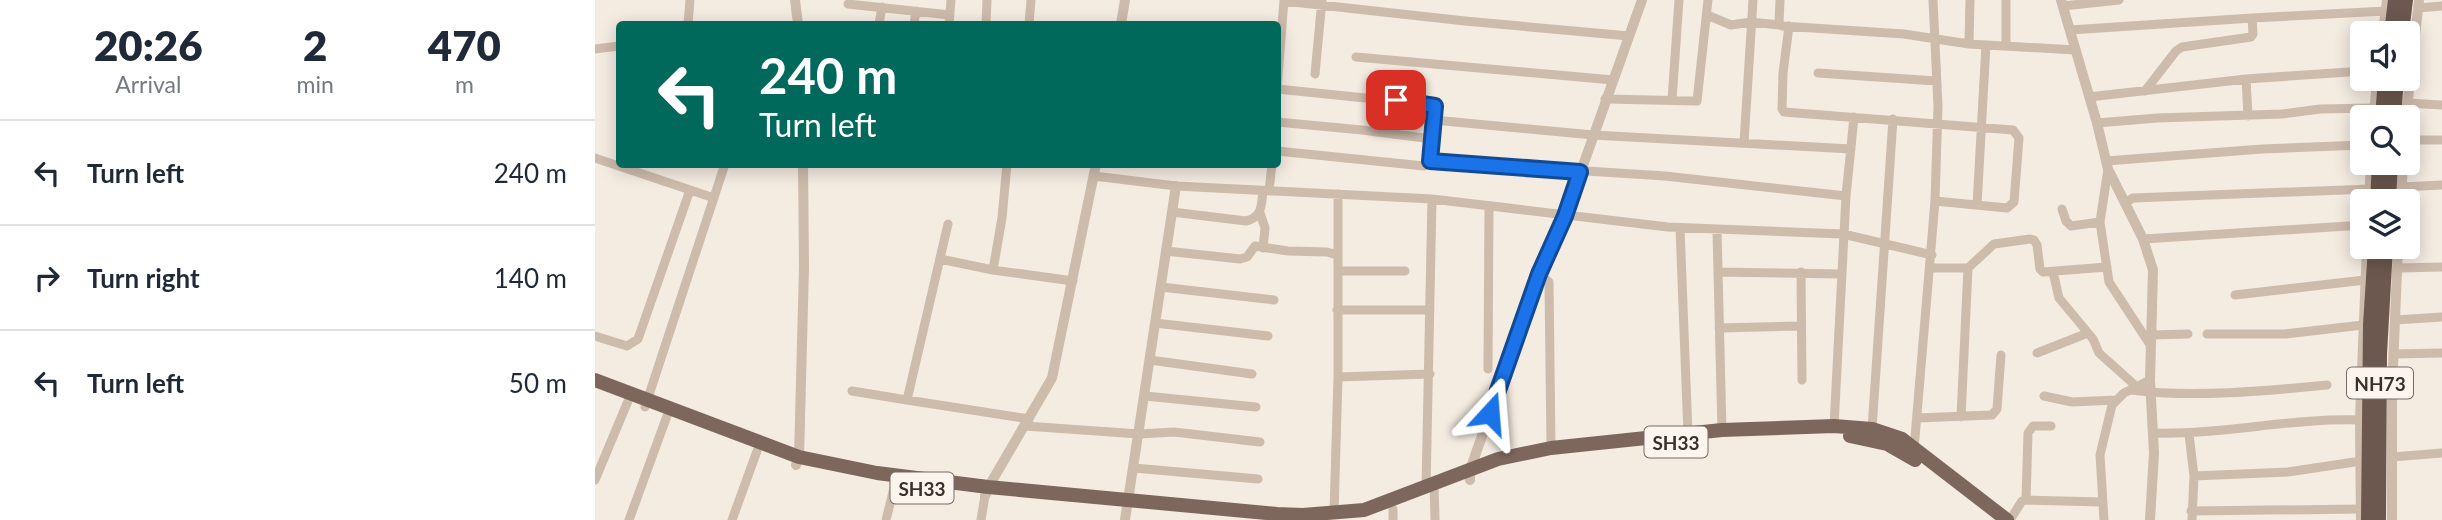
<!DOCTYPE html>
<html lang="en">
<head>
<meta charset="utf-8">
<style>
  :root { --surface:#fff; --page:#f2f2f3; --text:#1f2937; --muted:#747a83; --line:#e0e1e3 }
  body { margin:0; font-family:Lato,sans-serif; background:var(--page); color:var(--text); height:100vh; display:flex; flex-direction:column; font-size:26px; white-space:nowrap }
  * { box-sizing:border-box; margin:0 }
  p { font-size:23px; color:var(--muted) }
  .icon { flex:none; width:38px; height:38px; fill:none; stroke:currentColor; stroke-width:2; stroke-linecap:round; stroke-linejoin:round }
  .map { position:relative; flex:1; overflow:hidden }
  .details { display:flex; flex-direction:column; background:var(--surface); width:595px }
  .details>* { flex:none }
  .hud { position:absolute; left:21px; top:21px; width:665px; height:147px; border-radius:7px; box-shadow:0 4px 18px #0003; background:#00695c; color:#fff; overflow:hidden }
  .controls { position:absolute; left:1755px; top:21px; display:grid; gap:14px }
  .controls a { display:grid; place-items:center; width:70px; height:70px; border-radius:7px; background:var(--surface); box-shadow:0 4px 18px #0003; font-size:35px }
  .pin { position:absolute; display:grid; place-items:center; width:60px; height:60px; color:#fff; margin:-30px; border-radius:14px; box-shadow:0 4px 10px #0006 }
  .me { position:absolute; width:77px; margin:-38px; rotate:19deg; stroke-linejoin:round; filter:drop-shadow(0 0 5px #0008) }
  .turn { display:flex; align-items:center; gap:24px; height:147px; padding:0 28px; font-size:32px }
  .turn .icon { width:91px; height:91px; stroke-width:2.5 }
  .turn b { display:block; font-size:49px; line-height:60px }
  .eta { display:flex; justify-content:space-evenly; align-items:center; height:119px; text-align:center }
  .eta b { font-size:42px; font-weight:800; line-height:49px }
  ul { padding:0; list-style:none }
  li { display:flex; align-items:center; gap:21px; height:105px; padding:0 28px; border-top:2px solid var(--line) }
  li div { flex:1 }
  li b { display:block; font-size:26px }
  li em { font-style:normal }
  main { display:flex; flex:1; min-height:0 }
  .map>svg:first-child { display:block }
</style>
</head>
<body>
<main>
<section class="details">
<div class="eta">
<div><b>20:26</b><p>Arrival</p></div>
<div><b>2</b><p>min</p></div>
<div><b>470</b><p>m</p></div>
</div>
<ul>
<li><svg class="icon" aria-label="left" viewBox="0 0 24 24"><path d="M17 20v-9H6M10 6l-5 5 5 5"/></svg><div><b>Turn left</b></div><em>240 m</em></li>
<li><svg class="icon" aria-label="right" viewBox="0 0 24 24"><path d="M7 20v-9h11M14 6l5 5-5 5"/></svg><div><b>Turn right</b></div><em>140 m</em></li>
<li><svg class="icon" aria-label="left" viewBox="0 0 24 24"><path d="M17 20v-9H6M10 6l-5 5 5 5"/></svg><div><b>Turn left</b></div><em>50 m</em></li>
</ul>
</section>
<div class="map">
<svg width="1847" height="520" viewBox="0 0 1847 520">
  <rect width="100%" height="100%" fill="#f4ebe1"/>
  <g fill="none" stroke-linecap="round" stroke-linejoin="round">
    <path stroke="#cdbbac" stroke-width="9" d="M1185 0 1184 23 1187 26 1309 34 1374 44 1481 50
      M689 1 870 21 1034 36
      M253 4 355 15
      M1468 6 1524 0
      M1823 8 1847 6
      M1112 15 1136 25 1156 22 1185 25
      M93 24 95 0
      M284 24 287 7
      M319 24 321 11
      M354 24 356 0
      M391 24 392 0
      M434 24 436 0
      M1194 26 1188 73 1187 109 1189 112 1418 130 1424 138 1419 202 1412 208 1340 201
      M1475 30 1657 18
      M1374 44 1375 0
      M1411 46V0
      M0 49 24 46
      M761 57 1018 80
      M1223 73 1341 81
      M720 74 727 0
      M682 89 839 105V120L998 135 1256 149
      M682 89 689 0
      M1550 91 1581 51 1587 47 1656 37 1658 34 1657 18 1791 11
      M1494 97 1651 79
      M1010 99 1102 101 1113 0
      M1077 100 1084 0
      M1812 103 1847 105
      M1653 116 1651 79 1768 71
      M682 122 767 130 837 139 835 161 1070 176 1251 196
      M1502 123 1562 118 1687 114 1725 109 1779 108
      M1813 140H1847
      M1149 143 1158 0
      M682 151 829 166 835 164V161
      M0 158 119 198
      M1511 161 1667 149 1768 145
      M1513 169 1505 222 1514 282 1556 346
      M499 176 581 186 837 199 1073 227 1248 234 1337 255
      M1806 187 1847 185
      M674 191 677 164
      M1531 202 1538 198 1775 189
      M1382 205 1391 45
      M1467 209 1471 221 1476 226 1505 222
      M577 212 651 221C668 217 666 205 668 191
      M665 213 670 228 668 248
      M353 224 312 400 434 419
      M1085 228 1093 434
      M1122 231 1127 430
      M1548 239 1768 225
      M571 251 645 259 652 257 660 246 693 251 732 252 742 255
      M345 259 398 270 407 218 412 164
      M1336 268H1373L1399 244 1435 239 1439 240 1442 245 1445 269 1448 272 1512 267
      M1802 268 1847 267
      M398 270 478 281
      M743 271H810
      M1123 272 1246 274
      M1206 272 1207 380
      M1458 272 1464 298 1498 339 1504 353 1542 387
      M944 274 954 282 956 448
      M566 287 679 300
      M1640 295 1770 280
      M742 310H835
      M1800 320 1847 317
      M560 323 673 336
      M1124 328 1206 326
      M1612 334H1690L1768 325
      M1556 335 1593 334
      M0 336 32 346 43 339 95 190
      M1442 353 1493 333
      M1798 354 1847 353
      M555 360 657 374
      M893 369 894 207
      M743 377 835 374
      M1536 390C1596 398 1671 391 1732 385
      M257 391 312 400
      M550 396 661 407
      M1449 396 1477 402 1521 400
      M50 407 130 164
      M1366 417 1373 268
      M1322 418 1397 415 1402 409 1406 355
      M430 426 544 434 579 432 665 442
      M1239 426 1251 196 1259 117
      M1277 429 1298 119
      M1558 433C1629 435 1698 417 1769 420
      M1594 434 1599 476 1597 520
      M1319 449 1340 201 1343 106 1338 0
      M1797 457 1847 453
      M539 468 663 479
      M1599 476 1693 472 1766 461
      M0 480 33 401
      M839 484 840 520
      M831 488 837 199
      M1431 500 1433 433 1438 426H1456
      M798 509V520
      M1596 511 1766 509
      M739 513 743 377V194
      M34 520 72 416
      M137 520 162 451
      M291 520 300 484
      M386 520 390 496
      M1415 520 1427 501 1431 500 1508 502
      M1509 520 1505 455 1517 405 1529 393 1555 380"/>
    <path stroke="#cdbbac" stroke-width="10" d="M200 0 203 24
      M1466 0 1502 123 1513 169 1548 239 1558 270 1555 380 1559 453 1555 520
      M526 24 530 0
      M1788 33 1792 0
      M1779 117 1782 79
      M1811 117 1824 0
      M1774 201 1776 163
      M1806 201 1808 163
      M201 465 204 457 209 267 208 164
      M875 480V470L944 274 970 216 1047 0
      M390 496 397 481 457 378 501 164
      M530 520 581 186
      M1766 520 1765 420 1772 247
      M1797 520V391L1803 247"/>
    <path stroke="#7d675c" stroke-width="14" d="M0 380 204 457 282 473 393 487 682 514 708 515 769 510 903 459 956 448 1127 430 1239 426 1277 429 1307 439 1412 520
      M1255 436 1292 444 1320 460"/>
    <path stroke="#6c584f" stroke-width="14" d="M1796 33 1800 0
      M1807 33 1811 0
      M1813 71 1815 72
      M1787 117 1790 79
      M1799 117 1802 79
      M1782 201 1784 163
      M1794 201 1796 163
      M1773 520 1775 325 1780 247
      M1784 520 1785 354 1791 247"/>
  </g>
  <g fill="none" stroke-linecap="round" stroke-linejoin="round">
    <defs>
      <path id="route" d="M801 100 840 106 835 161 985 172 970 216 944 274 895 413"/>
    </defs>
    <use href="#route" stroke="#114b97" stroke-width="18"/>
    <use href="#route" stroke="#1a73e8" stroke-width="12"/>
  </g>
  <g text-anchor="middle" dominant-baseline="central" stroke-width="5" stroke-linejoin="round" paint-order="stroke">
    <g fill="#fbf5ee" stroke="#756b66" stroke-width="2">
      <rect x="1752" y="367.5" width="66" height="31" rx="5"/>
      <rect x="1049.5" y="426.5" width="63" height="31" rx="5"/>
      <rect x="295.5" y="472.5" width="63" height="31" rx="5"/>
    </g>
    <g font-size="19" font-weight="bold" fill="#3b302b">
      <text x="1785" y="383">NH73</text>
      <text x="1081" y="442">SH33</text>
      <text x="327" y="488">SH33</text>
    </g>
  </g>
</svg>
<div class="controls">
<a><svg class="icon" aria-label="sound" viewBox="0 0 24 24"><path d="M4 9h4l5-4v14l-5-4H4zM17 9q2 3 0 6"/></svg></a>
<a><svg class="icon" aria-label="search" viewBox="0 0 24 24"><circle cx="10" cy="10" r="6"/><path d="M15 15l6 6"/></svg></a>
<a><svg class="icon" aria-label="layers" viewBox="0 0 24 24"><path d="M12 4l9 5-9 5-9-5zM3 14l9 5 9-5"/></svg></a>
</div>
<div class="pin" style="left:801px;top:100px;background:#d93025"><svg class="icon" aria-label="arrive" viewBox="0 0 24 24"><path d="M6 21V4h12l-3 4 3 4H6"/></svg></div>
<svg class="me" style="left:895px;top:413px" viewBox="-20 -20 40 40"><path d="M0-17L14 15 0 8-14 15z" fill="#1a73e8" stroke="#fff" stroke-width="4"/></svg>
<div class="hud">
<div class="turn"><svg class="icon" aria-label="left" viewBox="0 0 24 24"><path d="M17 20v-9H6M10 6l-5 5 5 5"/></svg><div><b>240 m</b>Turn left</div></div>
</div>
</div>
</main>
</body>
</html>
